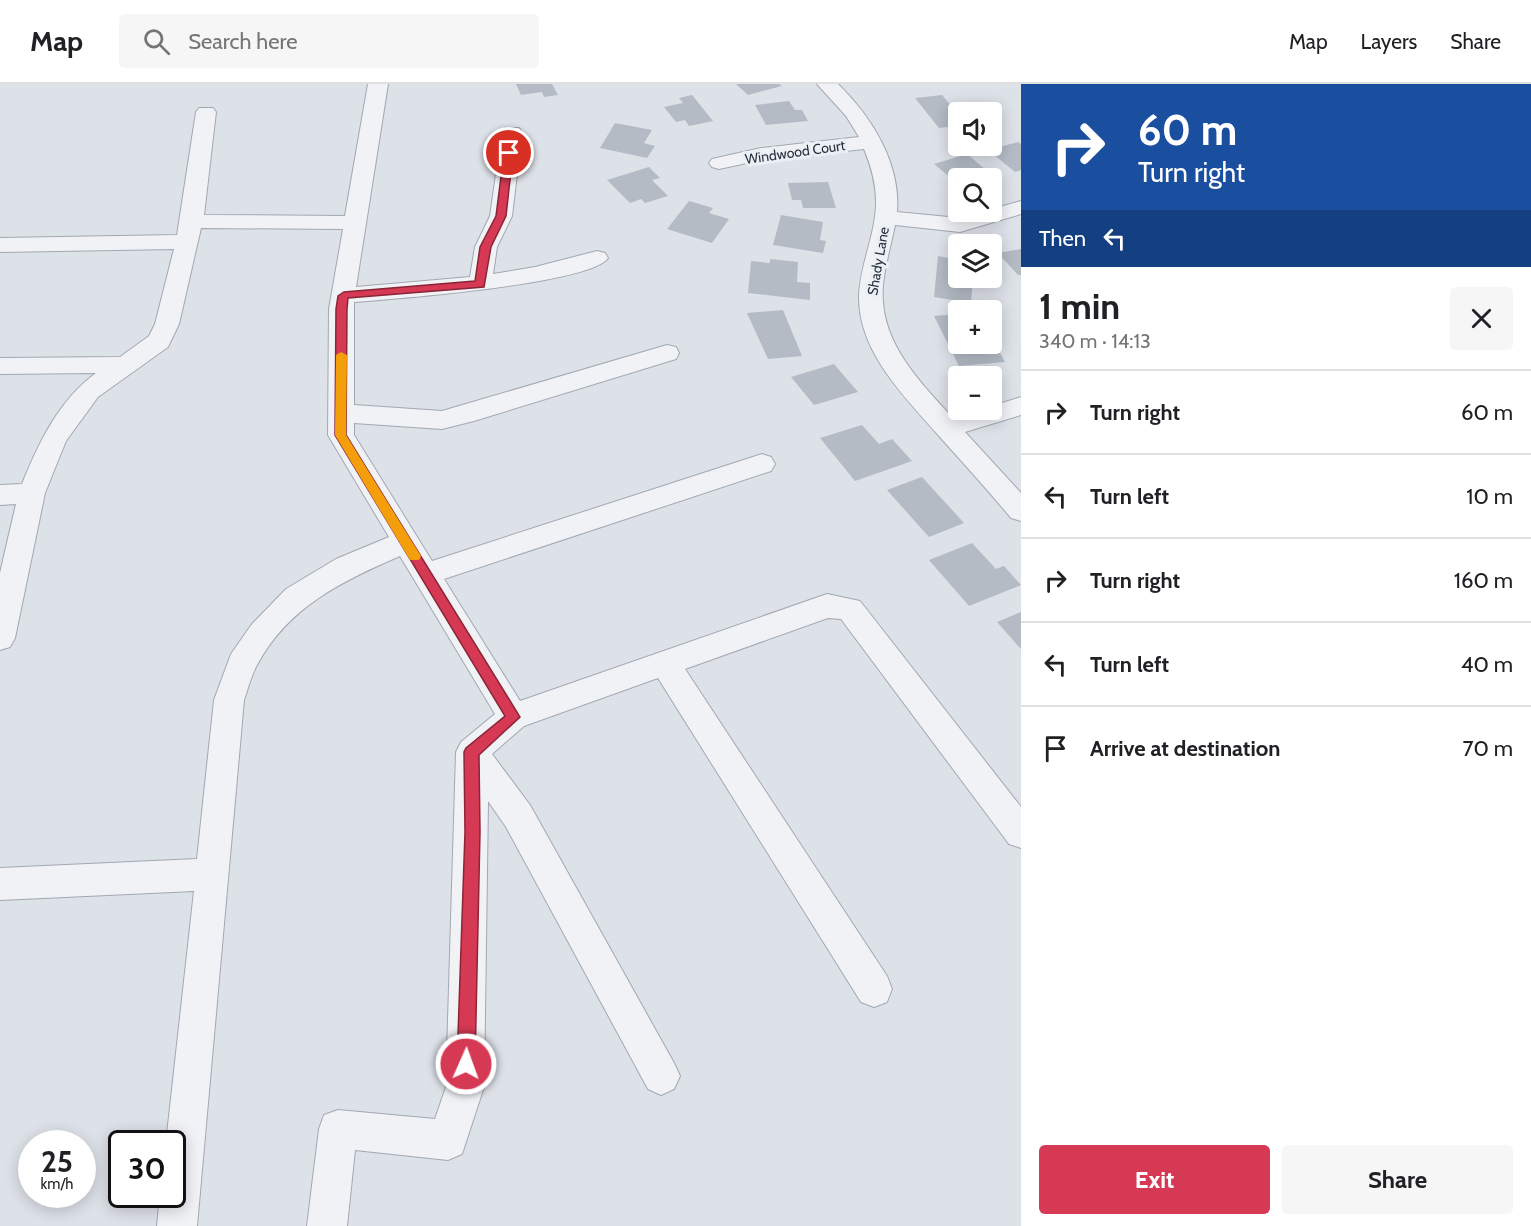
<!DOCTYPE html>
<html lang="en">
<head>
<meta charset="utf-8">
<style>
  :root { --surface:#fff; --page:#f6f6f6; --text:#202124; --muted:#757577; --line:#e0e0e0; --accent:#d63954 }
  body { margin:0; font-family:Cabin,sans-serif; background:var(--page); color:var(--text); height:100vh; display:flex; flex-direction:column; font-size:22px; white-space:nowrap }
  * { box-sizing:border-box; margin:0 }
  p { font-size:20px; color:var(--muted) }
  .icon { flex:none; width:33px; height:33px; fill:none; stroke:currentColor; stroke-width:2; stroke-linecap:round; stroke-linejoin:round }
  .map { position:relative; flex:1; overflow:hidden }
  .panel { display:flex; flex-direction:column; background:var(--surface); width:510px }
  .panel>* { flex:none }
  .top-card { background:#1a4fa0; color:#fff; overflow:hidden }
  .fabs { position:absolute; left:948px; top:18px; display:grid; gap:12px }
  .fabs a { display:grid; place-items:center; width:54px; height:54px; border-radius:6px; background:var(--surface); box-shadow:0 3px 15px #0003; font-size:30px }
  .speed { position:absolute; left:18px; top:1046px; display:flex; gap:12px; font-size:30px; font-weight:700; text-align:center }
  .speed>* { display:grid; place-content:center; width:78px; height:78px; border-radius:50%; background:var(--surface); box-shadow:0 3px 15px #0003; line-height:1 }
  .speed small { font-size:15px; font-weight:400 }
  .speed .limit { border:3px solid #111; border-radius:9px; background:#fff; color:#111 }
  .pin { position:absolute; display:grid; place-items:center; width:51px; height:51px; color:#fff; margin:-26px; border:3px solid #fff; border-radius:50%; box-shadow:0 2px 6px #0007 }
  .me { position:absolute; width:66px; margin:-33px; rotate:2deg; stroke-linejoin:round; filter:drop-shadow(0 0 4px #0008) }
  .turn { display:flex; align-items:center; gap:21px; height:126px; padding:0 18px; font-size:27px }
  .turn .icon { width:78px; height:78px; stroke-width:2.5 }
  .turn b { display:block; font-size:42px; line-height:51px }
  .then { display:flex; align-items:center; height:57px; padding:0 18px; background:#0003; gap:12px; font-size:22px }
  .round { display:grid; place-items:center; flex:none; width:63px; height:63px; border-radius:6px; background:var(--page) }
  .headline { display:flex; align-items:center; justify-content:space-between; height:102px; padding:0 18px }
  h1 { font-size:36px; font-weight:700; line-height:45px }
  .button { display:flex; gap:12px; margin-top:auto; padding:12px 18px }
  .button a { flex:1; height:69px; border-radius:6px; background:var(--accent); color:#fff; font-size:24px; font-weight:700; line-height:69px; text-align:center }
  .button a+a { background:var(--page); color:var(--text) }
  ul { padding:0; list-style:none }
  li { display:flex; align-items:center; gap:18px; height:84px; padding:0 18px; border-top:2px solid var(--line) }
  li div { flex:1 }
  li b { display:block; font-size:22px }
  li em { font-style:normal }
  header { display:flex; align-items:center; gap:36px; box-sizing:border-box; height:84px; padding:0 30px; background:var(--surface); border-bottom:2px solid var(--line) }
  header strong { font-size:28px }
  nav { display:flex; gap:33px; margin-inline-start:auto; font-size:21px }
  .search { width:420px; height:54px; background:var(--page); display:flex; align-items:center; gap:15px; box-sizing:border-box; padding:0 21px; border-radius:6px; color:var(--muted); font-size:22px }
  main { display:flex; flex:1; min-height:0 }
  .map>svg:first-child { display:block }
</style>
</head>
<body>
<header>
<strong>Map</strong>
<div class="search"><svg class="icon" aria-label="search" viewBox="0 0 24 24"><circle cx="10" cy="10" r="6"/><path d="M15 15l6 6"/></svg>Search here</div>
<nav><a>Map</a><a>Layers</a><a>Share</a></nav>
</header>
<main>
<div class="map">
<svg width="1021" height="1142" viewBox="0 0 1021 1142">
  <rect width="100%" height="100%" fill="#dde1e8"/>
  <path fill="#b4bbc5" d="M516 0H552L558 11 544 13 542 8 521 11Z
    M736 0H779L782 2 748 11Z
    M692 11 713 37 689 42 685 36 676 38 664 23 683 19 679 14Z
    M942 11 958 30V42L939 44 915 14Z
    M789 17 795 26H802L808 37 766 41 755 21Z
    M615 39 652 46 644 59 655 62 647 74 600 64Z
    M1018 58 1021 60V86L1015 88 988 66Z
    M967 70 993 92 983 94H958V100L934 80Z
    M649 83 660 94 652 96 668 112 645 119 641 115 630 119 607 96Z
    M828 98 836 124H803L801 116H792L788 99Z
    M689 117 713 124 709 129 729 135 712 159 667 145Z
    M781 131 823 138 820 156 826 157 823 169 773 161Z
    M1021 165V191H1018L998 169Z
    M938 172 958 176V194H973L971 219 934 213Z
    M770 175 798 178 797 198 810 199V216L748 209 751 177 770 179Z
    M783 226 802 272 768 275 747 229Z
    M958 230V260H995L1005 278 959 282 934 232Z
    M834 280 858 308 814 321 791 293Z
    M862 341 879 360 892 355 912 377 855 397 820 354Z
    M922 393 964 439 929 453 887 406Z
    M972 459 996 485 1004 482 1021 501 969 522 929 476Z
    M1021 528V565L997 538Z"/>
  <g fill="none" stroke-linecap="round" stroke-linejoin="round">
    <defs>
      <path id="minor" d="M368 0H388L356 203 470 193 475 163 490 132 502 48 505 44H519L522 48 512 132 497 163 493 190 535 183 597 167 605 169 608 174C591 200 393 215 354 218V321L442 327 667 261 676 263 679 269 676 275 474 337 442 345 354 339V351L432 477 762 370 771 373 775 380 771 387 444 495 520 617 827 510 860 517 1021 723V764L1009 760 841 535 828 534 685 585 887 892 892 905 887 918 874 923 861 918 658 594 524 642 492 670 530 721 674 979 680 992 674 1005 661 1011 648 1005 506 743 488 717 484 1003 462 1070 448 1076 355 1066 347 1142H307L319 1045 324 1031 338 1026 435 1035 446 1003 456 668 461 658 495 630 400 472C342 497 288 523 257 581 251 592 248 605 244 616L197 1142H157L160 1110H172V1059H166L194 807 0 816V784L197 775 214 616 231 570 252 540 286 505 336 475 389 453 328 351 329 225 343 145 201 144 179 240 168 263 98 313 66 357 45 409 15 554 10 563 0 566V489L16 420 0 421V401L22 400C39 358 59 316 96 289L0 290V274L120 273 149 252 155 240 174 165 0 168V154L177 151 196 28 199 24H213L216 28 204 131 345 132Z
        M817 0H838C872 33 901 80 897 128L959 134 982 128H992V125L1021 117V130L960 148 895 141C891 161 885 181 883 201 878 256 918 296 952 333L979 326H992V322L1021 313V331L965 348 1021 409V437L1011 434C988 406 963 379 939 352 905 313 858 268 859 212 860 180 876 150 876 118 876 99 871 82 864 65L761 76 719 85 712 83 709 79 712 75 761 64 859 53 846 32Z"/>
    </defs>
    <use href="#minor" stroke="#a2a8b2" stroke-width="2"/>
    <use href="#minor" fill="#f0f2f6" fill-rule="evenodd"/>
  </g>
  <path fill="#d63954" stroke="#8b2537" stroke-width="1.5" d="M509 66 513 69 506 132 491 163 484 203 348 214 347 225 346 351 520 633 479 671 480 748 475 980 472 986 466 989 460 986 457 980 465 748 464 668 466 664 505 632 335 351 336 225 338 212 344 208 475 197 480 163 496 132 504 69Z"/>
  <path fill="#f59e0b" d="M341 268 347 271 346 351 419 469 421 472 419 476H410L335 351 336 271Z"/>
  <g text-anchor="middle" dominant-baseline="central" stroke-width="6" stroke-linejoin="round" paint-order="stroke">
    <g font-size="14" fill="#262f3f" stroke="#ecf0f5">
      <text transform="translate(795 68) rotate(-8)">Windwood Court</text>
      <text transform="translate(878 177) rotate(-80)">Shady Lane</text>
    </g>
  </g>
</svg>
<div class="fabs">
<a><svg class="icon" aria-label="sound" viewBox="0 0 24 24"><path d="M4 9h4l5-4v14l-5-4H4zM17 9q2 3 0 6"/></svg></a>
<a><svg class="icon" aria-label="search" viewBox="0 0 24 24"><circle cx="10" cy="10" r="6"/><path d="M15 15l6 6"/></svg></a>
<a><svg class="icon" aria-label="layers" viewBox="0 0 24 24"><path d="M12 4l9 5-9 5-9-5zM3 14l9 5 9-5"/></svg></a>
<a>+</a>
<a>−</a>
</div>
<div class="speed"><div>25<small>km/h</small></div><div class="limit">30</div></div>
<div class="pin" style="left:509px;top:69px;background:#d93025"><svg class="icon" aria-label="arrive" viewBox="0 0 24 24"><path d="M6 21V4h12l-3 4 3 4H6"/></svg></div>
<svg class="me" style="left:466px;top:980px" viewBox="-20 -20 40 40"><circle r="17" fill="#d63954" stroke="#fff" stroke-width="3"/><path d="M0-11L8 9 0 5-8 9z" fill="#fff"/></svg>
</div>
<section class="panel">
<div class="top-card">
<div class="turn"><svg class="icon" aria-label="right" viewBox="0 0 24 24"><path d="M7 20v-9h11M14 6l5 5-5 5"/></svg><div><b>60 m</b>Turn right</div></div>
<div class="then">Then<svg class="icon" aria-label="left" viewBox="0 0 24 24"><path d="M17 20v-9H6M10 6l-5 5 5 5"/></svg></div>
</div>
<div class="headline"><div><h1>1 min</h1><p>340 m · 14:13</p></div><a class="round"><svg class="icon" aria-label="close" viewBox="0 0 24 24"><path d="M6 6l12 12M18 6L6 18"/></svg></a></div>
<ul>
<li><svg class="icon" aria-label="right" viewBox="0 0 24 24"><path d="M7 20v-9h11M14 6l5 5-5 5"/></svg><div><b>Turn right</b></div><em>60 m</em></li>
<li><svg class="icon" aria-label="left" viewBox="0 0 24 24"><path d="M17 20v-9H6M10 6l-5 5 5 5"/></svg><div><b>Turn left</b></div><em>10 m</em></li>
<li><svg class="icon" aria-label="right" viewBox="0 0 24 24"><path d="M7 20v-9h11M14 6l5 5-5 5"/></svg><div><b>Turn right</b></div><em>160 m</em></li>
<li><svg class="icon" aria-label="left" viewBox="0 0 24 24"><path d="M17 20v-9H6M10 6l-5 5 5 5"/></svg><div><b>Turn left</b></div><em>40 m</em></li>
<li><svg class="icon" aria-label="arrive" viewBox="0 0 24 24"><path d="M6 21V4h12l-3 4 3 4H6"/></svg><div><b>Arrive at destination</b></div><em>70 m</em></li>
</ul>
<div class="button"><a>Exit</a><a>Share</a></div>
</section>
</main>
</body>
</html>
